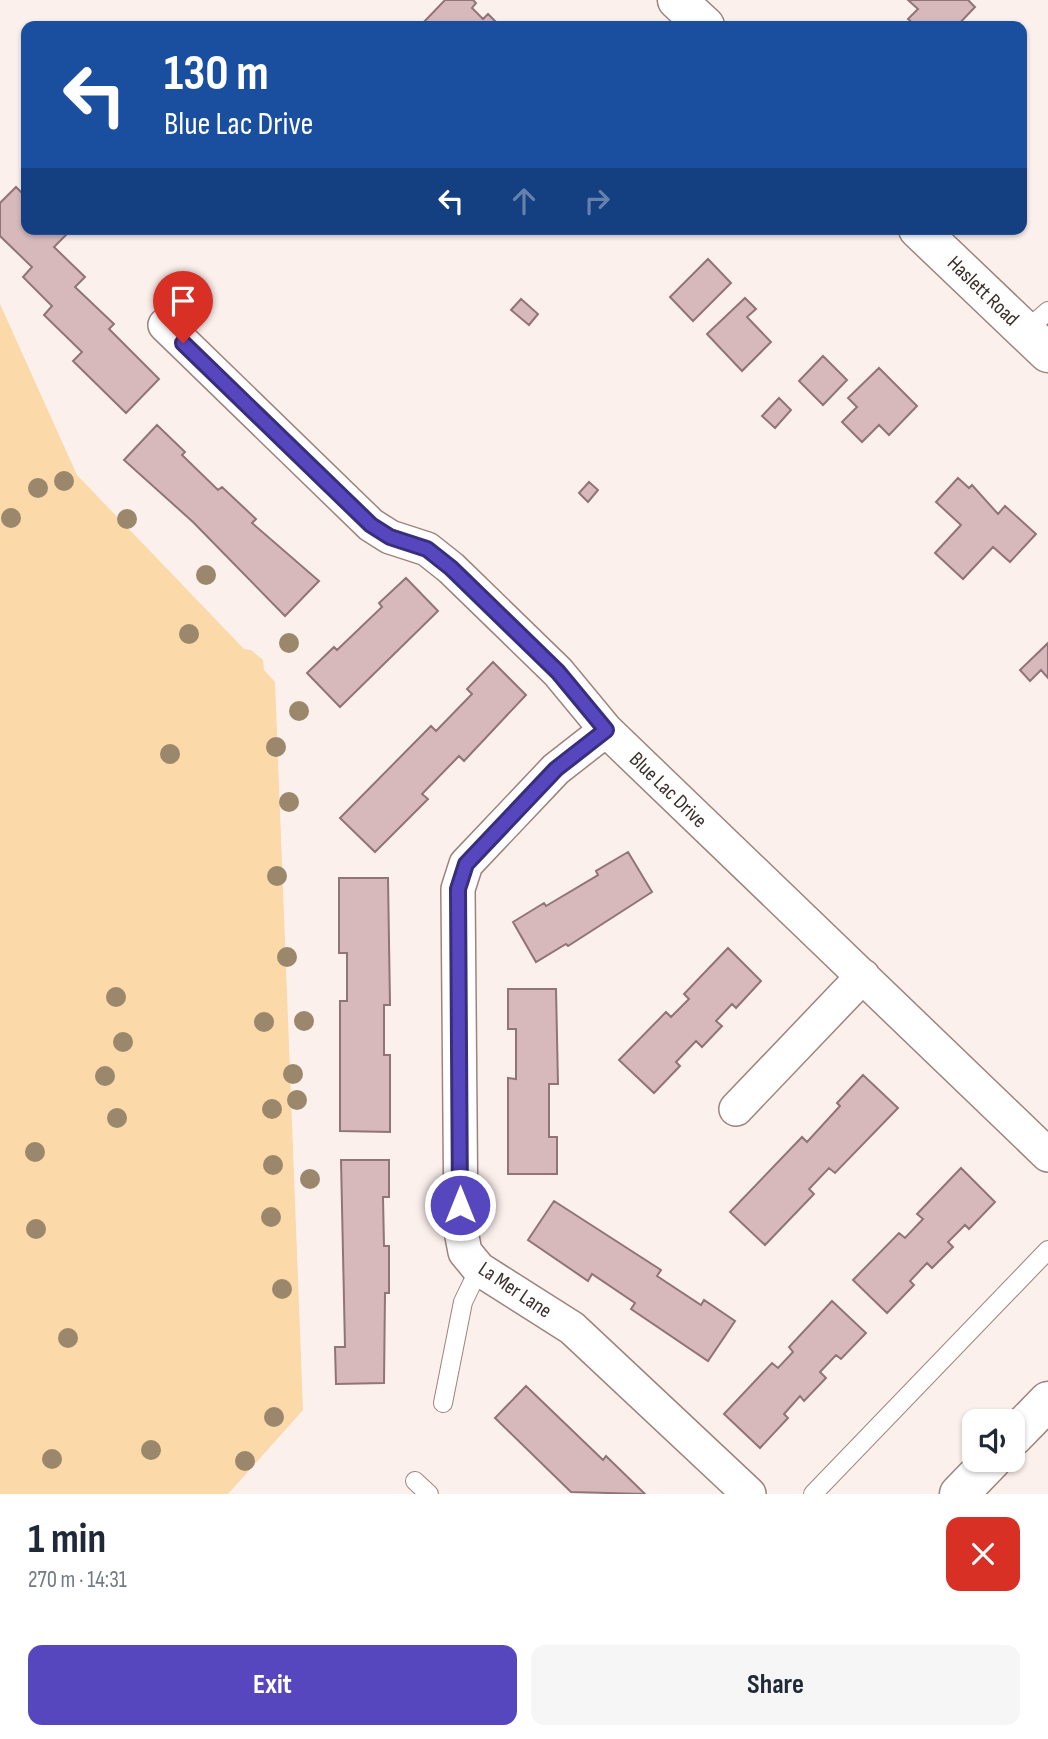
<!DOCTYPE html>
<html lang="en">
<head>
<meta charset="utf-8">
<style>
  :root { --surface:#fff; --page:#f6f6f7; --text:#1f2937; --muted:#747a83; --accent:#5747be }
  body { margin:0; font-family:"Sofia Sans Condensed",sans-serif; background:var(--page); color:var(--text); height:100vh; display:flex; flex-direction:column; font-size:26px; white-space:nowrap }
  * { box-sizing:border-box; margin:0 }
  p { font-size:23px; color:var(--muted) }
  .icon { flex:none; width:38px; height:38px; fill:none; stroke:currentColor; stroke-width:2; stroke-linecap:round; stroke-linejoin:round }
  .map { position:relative; height:1494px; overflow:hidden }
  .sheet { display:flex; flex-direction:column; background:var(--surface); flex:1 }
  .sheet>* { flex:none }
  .guide { position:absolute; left:21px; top:21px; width:1006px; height:214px; border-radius:14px; box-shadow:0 2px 5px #0004; background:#1a4fa0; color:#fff; overflow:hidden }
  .fabs { position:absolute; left:962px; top:1409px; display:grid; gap:14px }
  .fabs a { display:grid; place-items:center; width:63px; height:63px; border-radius:14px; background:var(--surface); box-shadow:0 2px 5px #0004; font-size:35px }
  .pin { position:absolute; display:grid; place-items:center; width:60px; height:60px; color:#fff; margin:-72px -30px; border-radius:50% 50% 50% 0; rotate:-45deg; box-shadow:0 0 7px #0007 }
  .pin .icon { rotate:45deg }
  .me { position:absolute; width:77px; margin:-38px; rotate:0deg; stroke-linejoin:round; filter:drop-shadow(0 0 5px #0008) }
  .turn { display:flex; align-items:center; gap:24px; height:147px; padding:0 28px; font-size:32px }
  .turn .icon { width:91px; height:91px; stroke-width:2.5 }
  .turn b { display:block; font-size:49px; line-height:60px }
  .lanes { display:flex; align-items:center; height:66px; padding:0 28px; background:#0003; justify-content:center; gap:35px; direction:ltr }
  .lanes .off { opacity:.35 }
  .round { display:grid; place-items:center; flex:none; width:74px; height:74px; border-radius:14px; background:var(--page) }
  .summary { display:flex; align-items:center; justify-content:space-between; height:119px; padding:0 28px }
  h1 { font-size:42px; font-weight:700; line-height:52px }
  .action { display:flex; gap:14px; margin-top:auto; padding:14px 28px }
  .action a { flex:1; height:80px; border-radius:14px; background:var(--accent); color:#fff; font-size:28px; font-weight:700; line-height:80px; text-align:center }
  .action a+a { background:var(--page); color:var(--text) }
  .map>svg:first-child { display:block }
</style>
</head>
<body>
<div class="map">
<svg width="1048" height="1494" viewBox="0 0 1048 1494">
  <rect width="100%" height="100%" fill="#fcf0ed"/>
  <path fill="#fbd9a8" d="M0 304 77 475 244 649 251 650 263 660 264 670 275 682 303 1410 228 1494H0Z"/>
  <path fill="#d7b9bc" stroke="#907477" stroke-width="2" d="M445 0H473L476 3 472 8 483 19 488 14 500 26H420Z
    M908 0H968L975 7 957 26H916L908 19 918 9Z
    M16 187 26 197V229H60L66 235 54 247 85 277 75 287 114 324 109 329 159 379 126 413 73 361 82 352 44 315 52 306 23 277 32 267 0 236V203Z
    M708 259 731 283 693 321 670 297Z
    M745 298 756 309 747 317 771 342 742 371 707 334Z
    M521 299 538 314 529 325 511 310Z
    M823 356 847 380 823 405 799 381Z
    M879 368 917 406 889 435 879 425 862 442 842 422 857 407 848 398Z
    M779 398 791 410 775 428 762 416Z
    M157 425 185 452 182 455 218 490 222 487 256 519 252 523 319 581 285 616 193 522 124 460Z
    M958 478 969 488 972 485 998 514 1005 506 1036 534 1010 562 993 547 963 579 935 553 961 525 936 502Z
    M589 482 598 490 588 502 579 493Z
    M406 578 438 611 340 707 307 673 334 647 337 650 382 607 379 603Z
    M1048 643V678L1041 670 1030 681 1020 670Z
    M493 662 526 695 464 761 459 756 422 794 428 799 375 852 340 818 431 726 436 731 472 694 467 689Z
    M628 852 652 892 568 946 566 944 536 962 513 922 544 903 546 906 598 875 596 871Z
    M339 878H388L390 1005H384V1055H390V1132L340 1131V1001H347V953H339Z
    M728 948 761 981 736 1008 732 1004 716 1021 722 1026 702 1047 696 1041 676 1062 680 1066 654 1093 619 1060 666 1012 671 1017 689 999 684 994Z
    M508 989H556L558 1084H549V1137H557V1174H508V1078L516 1079V1029H508Z
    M863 1075 898 1108 835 1173 829 1168 809 1189 814 1194 765 1245 730 1212 802 1137 807 1142 840 1106 837 1103Z
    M341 1160H389V1197H383L384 1246H389V1293H385L384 1383 336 1384 335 1347H345Z
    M961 1168 995 1202 969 1229 965 1225 948 1242 953 1247 932 1268 927 1263 910 1281 914 1285 887 1313 853 1280 899 1233 905 1238 923 1219 917 1214Z
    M554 1201 661 1270 657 1276 701 1305 704 1300 735 1321 708 1361 631 1309 635 1303 592 1274 588 1281 528 1240Z
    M832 1301 866 1333 841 1359 836 1355 820 1372 826 1378 804 1401 800 1396 784 1414 788 1418 760 1448 724 1414 772 1363 778 1368 793 1352 789 1347Z
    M526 1386 603 1460 606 1456 645 1494 571 1492 495 1418Z"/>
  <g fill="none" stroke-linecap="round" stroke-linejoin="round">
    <defs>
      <path id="service" d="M1025 331 1048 311
        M443 1403 463 1302 479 1269
        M415 1481 429 1494
        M813 1494 1048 1250"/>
      <path id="minor" d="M165 325 371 525 390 537 427 549 451 568 558 672 606 730 1048 1155
        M606 730 556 769 466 864 458 889 461 1231 465 1252 479 1269 572 1328 749 1494
        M736 1109 863 976"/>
      <path id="tertiary" d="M1013 1437 1048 1401
        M959 1494 992 1460"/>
      <path id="secondary" d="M677 0 705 26
        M918 229 1048 353"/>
    </defs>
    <use href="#service" stroke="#9e837d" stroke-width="20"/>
    <use href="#minor" stroke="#9e837d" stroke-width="36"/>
    <use href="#tertiary" stroke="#9e837d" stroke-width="41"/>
    <use href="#secondary" stroke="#9e837d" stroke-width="41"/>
    <use href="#service" stroke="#fff" stroke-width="18"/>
    <use href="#minor" stroke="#fff" stroke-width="33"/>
    <use href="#tertiary" stroke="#fff" stroke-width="38"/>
    <use href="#secondary" stroke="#fff" stroke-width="38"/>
  </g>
  <g fill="#9b886c">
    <circle cx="64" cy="481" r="10"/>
    <circle cx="38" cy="488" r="10"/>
    <circle cx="11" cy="518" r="10"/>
    <circle cx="127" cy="519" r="10"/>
    <circle cx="206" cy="575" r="10"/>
    <circle cx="189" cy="634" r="10"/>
    <circle cx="289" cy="643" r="10"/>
    <circle cx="299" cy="711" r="10"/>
    <circle cx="276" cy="747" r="10"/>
    <circle cx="170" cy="754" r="10"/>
    <circle cx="289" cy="802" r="10"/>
    <circle cx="277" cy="876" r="10"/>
    <circle cx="287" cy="957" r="10"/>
    <circle cx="116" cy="997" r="10"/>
    <circle cx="304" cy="1021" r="10"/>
    <circle cx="264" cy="1022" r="10"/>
    <circle cx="123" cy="1042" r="10"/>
    <circle cx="293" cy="1074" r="10"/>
    <circle cx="105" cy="1076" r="10"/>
    <circle cx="297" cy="1100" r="10"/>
    <circle cx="272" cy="1109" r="10"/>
    <circle cx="117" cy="1118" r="10"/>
    <circle cx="35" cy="1152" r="10"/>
    <circle cx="273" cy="1165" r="10"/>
    <circle cx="310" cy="1179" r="10"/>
    <circle cx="271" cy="1217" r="10"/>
    <circle cx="36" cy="1229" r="10"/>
    <circle cx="282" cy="1289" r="10"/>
    <circle cx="68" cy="1338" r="10"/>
    <circle cx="274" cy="1417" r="10"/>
    <circle cx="151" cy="1450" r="10"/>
    <circle cx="52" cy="1459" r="10"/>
    <circle cx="245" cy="1461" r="10"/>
  </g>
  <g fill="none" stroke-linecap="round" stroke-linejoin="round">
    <defs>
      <path id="route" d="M183 343 371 525 390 537 427 549 451 568 558 672 606 730 556 769 466 864 458 889 460 1205"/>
    </defs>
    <use href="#route" stroke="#392e7c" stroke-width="18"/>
    <use href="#route" stroke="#5747be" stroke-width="12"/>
  </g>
  <g text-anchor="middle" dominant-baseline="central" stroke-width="5" stroke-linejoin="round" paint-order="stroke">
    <g font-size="21" fill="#3a2f2c" stroke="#fff">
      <text transform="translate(983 291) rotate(44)">Haslett Road</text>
      <text transform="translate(668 790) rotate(44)">Blue Lac Drive</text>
      <text transform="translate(515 1290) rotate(34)">La Mer Lane</text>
    </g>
  </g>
</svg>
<div class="fabs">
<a><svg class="icon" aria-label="sound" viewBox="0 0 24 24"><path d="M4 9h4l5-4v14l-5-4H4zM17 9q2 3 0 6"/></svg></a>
</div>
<div class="pin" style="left:183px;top:343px;background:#d93025"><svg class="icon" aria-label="arrive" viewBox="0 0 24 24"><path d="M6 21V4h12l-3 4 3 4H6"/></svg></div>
<svg class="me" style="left:460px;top:1205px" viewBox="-20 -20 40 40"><circle r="17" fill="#5747be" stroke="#fff" stroke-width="3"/><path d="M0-11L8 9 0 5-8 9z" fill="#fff"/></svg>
<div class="guide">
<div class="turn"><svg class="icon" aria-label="left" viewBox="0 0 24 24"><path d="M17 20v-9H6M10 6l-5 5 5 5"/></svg><div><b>130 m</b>Blue Lac Drive</div></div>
<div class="lanes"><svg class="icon" aria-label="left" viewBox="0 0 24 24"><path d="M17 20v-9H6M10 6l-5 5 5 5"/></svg><svg class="icon off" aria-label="ahead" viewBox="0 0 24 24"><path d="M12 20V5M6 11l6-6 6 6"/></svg><svg class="icon off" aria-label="right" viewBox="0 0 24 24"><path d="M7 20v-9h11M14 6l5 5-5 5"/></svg></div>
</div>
</div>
<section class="sheet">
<div class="summary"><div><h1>1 min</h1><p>270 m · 14:31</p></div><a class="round" style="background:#d93025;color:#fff"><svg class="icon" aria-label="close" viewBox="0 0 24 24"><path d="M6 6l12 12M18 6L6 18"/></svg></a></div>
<div class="action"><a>Exit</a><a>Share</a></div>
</section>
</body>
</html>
